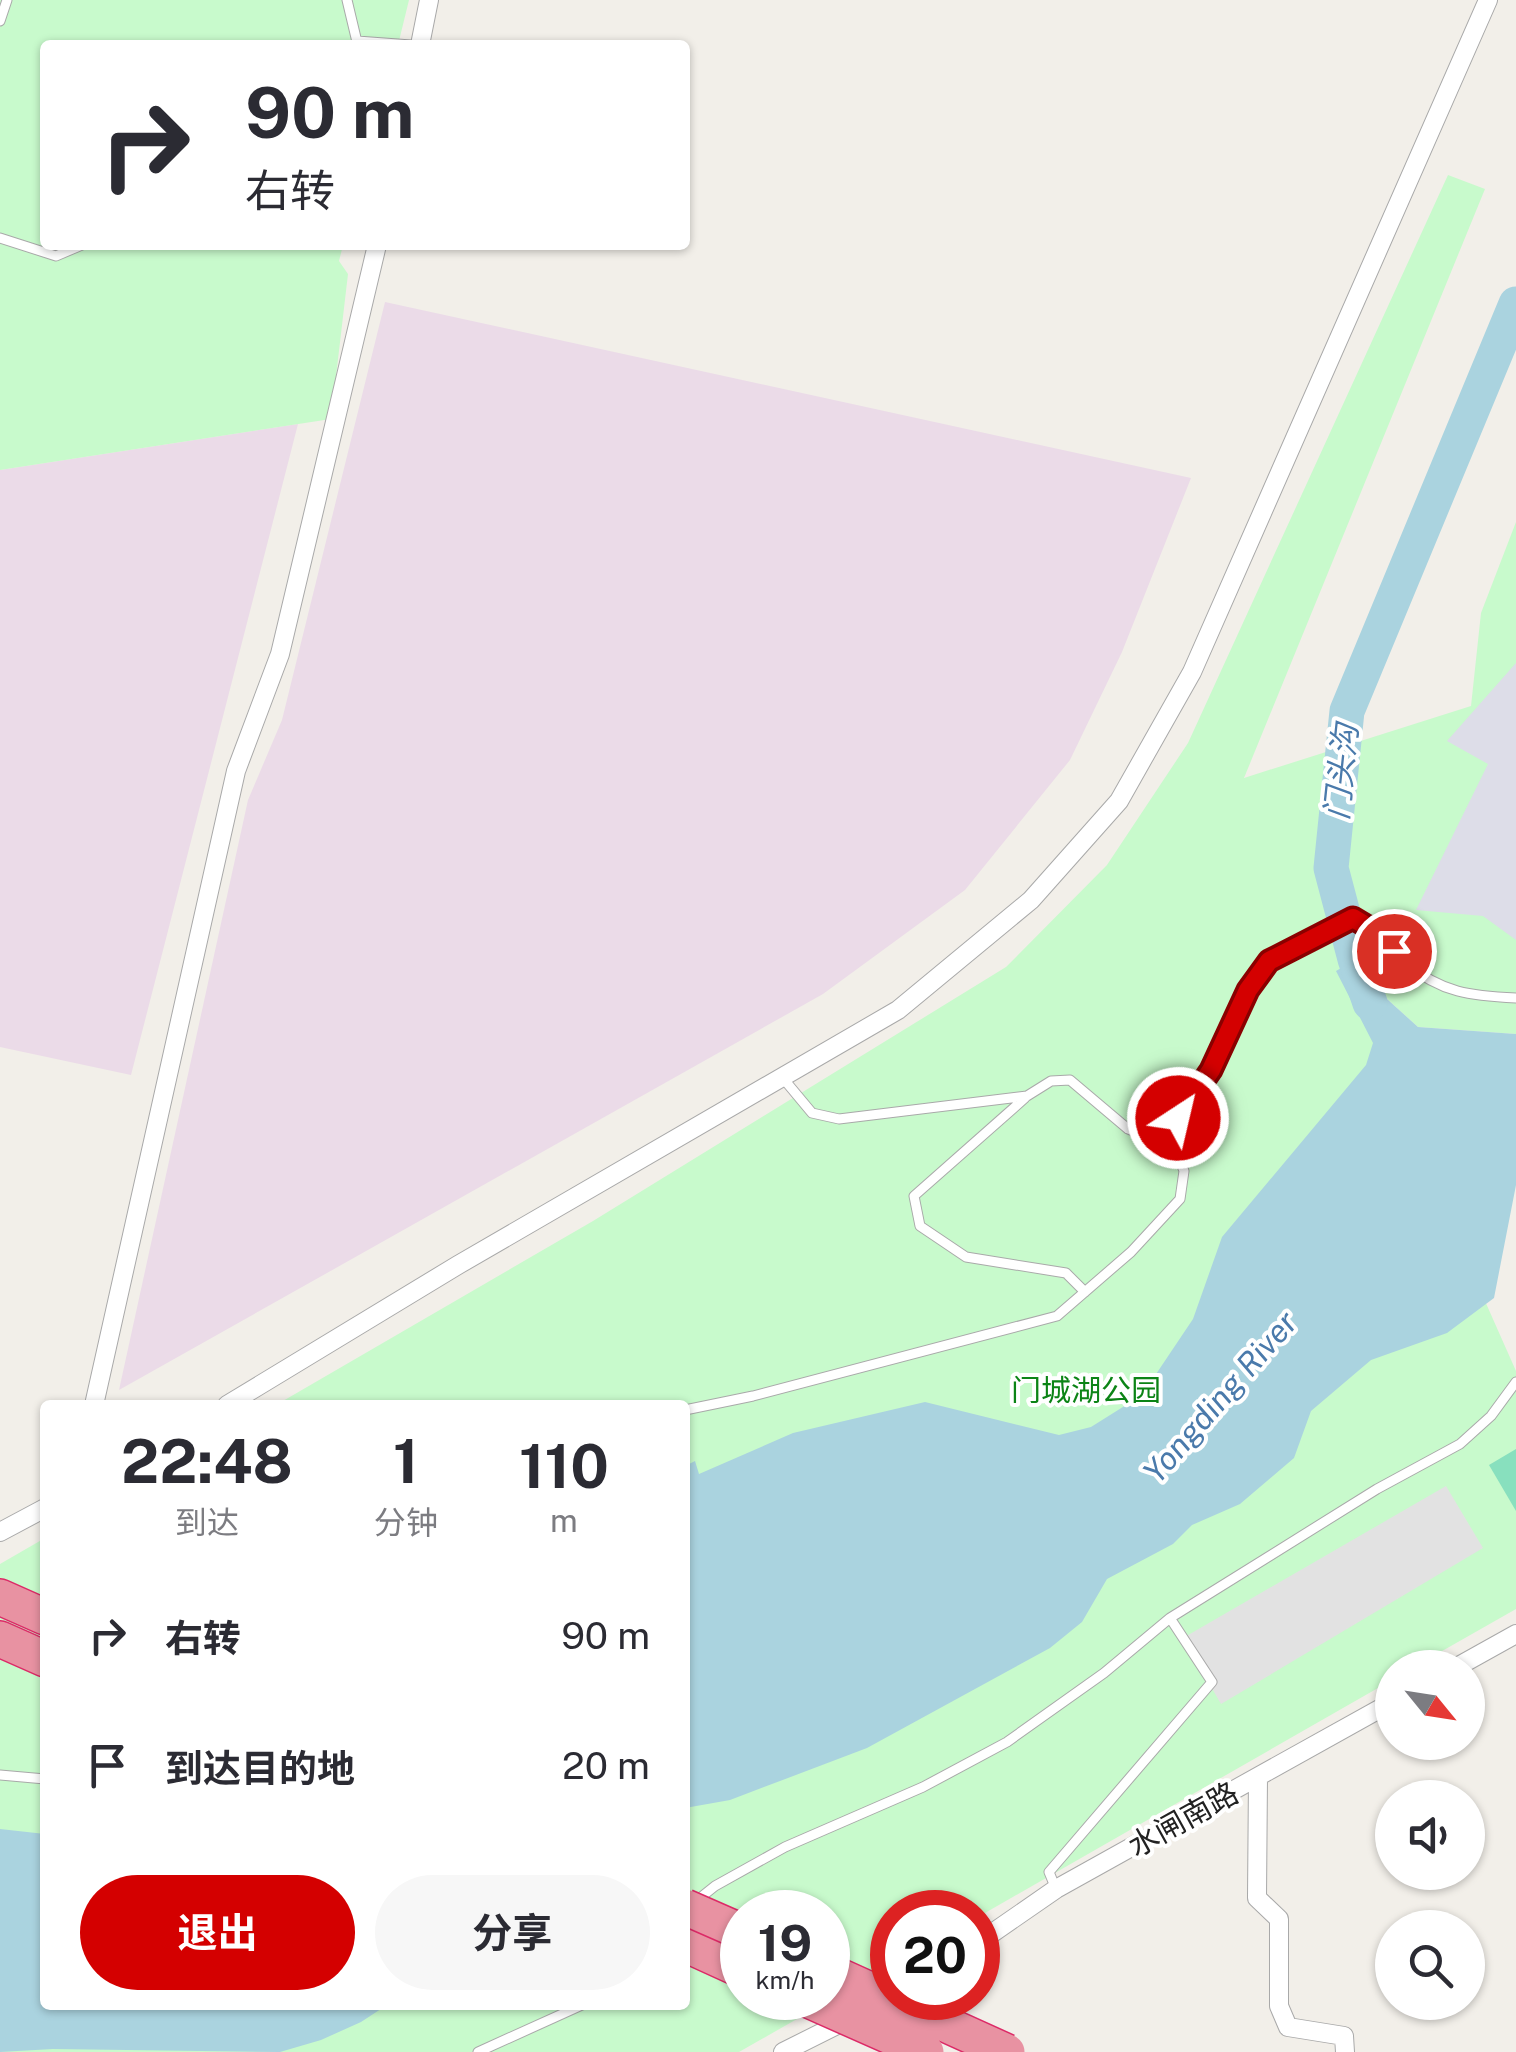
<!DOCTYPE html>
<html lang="zh">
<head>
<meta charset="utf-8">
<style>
  :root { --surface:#fff; --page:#f7f7f7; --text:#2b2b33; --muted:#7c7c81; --accent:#d40000 }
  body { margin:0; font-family:"Public Sans","Noto Sans SC",sans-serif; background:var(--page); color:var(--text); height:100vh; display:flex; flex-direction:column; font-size:38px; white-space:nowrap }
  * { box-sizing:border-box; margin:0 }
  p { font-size:32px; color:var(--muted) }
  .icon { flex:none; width:55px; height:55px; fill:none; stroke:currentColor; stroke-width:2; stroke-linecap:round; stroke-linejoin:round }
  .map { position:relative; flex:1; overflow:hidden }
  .drawer { position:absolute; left:40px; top:1400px; width:650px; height:610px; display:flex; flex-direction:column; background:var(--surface); border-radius:10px; box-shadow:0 2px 8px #0004 }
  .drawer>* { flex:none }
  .guide { position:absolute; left:40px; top:40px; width:650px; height:210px; border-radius:10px; box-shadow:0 2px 8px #0004; background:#fff; color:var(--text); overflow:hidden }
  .needle { width:65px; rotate:120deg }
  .fabs { position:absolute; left:1375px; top:1650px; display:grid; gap:20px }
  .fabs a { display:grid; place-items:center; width:110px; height:110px; border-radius:50%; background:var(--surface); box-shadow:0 2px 8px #0004; font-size:50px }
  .speed { position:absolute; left:720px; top:1890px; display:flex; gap:20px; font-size:50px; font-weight:700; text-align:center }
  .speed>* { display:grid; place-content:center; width:130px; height:130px; border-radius:50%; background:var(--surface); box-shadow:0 2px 8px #0004; line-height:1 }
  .speed small { font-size:25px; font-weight:400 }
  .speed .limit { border:15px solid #d22; background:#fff; color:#111 }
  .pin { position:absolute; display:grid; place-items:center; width:85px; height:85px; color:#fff; margin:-42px; border:5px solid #fff; border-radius:50%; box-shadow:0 2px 10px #0007 }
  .me { position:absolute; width:110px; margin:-55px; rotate:35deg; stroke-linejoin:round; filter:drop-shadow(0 0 8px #0008) }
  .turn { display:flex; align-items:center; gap:35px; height:210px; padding:0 40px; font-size:45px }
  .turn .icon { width:130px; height:130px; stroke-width:2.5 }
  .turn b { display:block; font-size:70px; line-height:85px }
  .eta { display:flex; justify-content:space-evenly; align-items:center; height:170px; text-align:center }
  .eta b { font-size:60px; font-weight:700; line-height:70px }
  .primary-button { display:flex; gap:20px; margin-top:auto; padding:20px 40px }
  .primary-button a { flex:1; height:115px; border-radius:60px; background:var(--accent); color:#fff; font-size:40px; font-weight:700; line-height:115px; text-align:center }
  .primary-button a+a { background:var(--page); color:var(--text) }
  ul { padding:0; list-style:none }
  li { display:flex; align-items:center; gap:30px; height:130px; padding:0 40px }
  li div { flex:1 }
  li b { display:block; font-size:38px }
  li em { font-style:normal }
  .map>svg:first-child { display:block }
</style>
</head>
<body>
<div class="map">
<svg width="1516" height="2052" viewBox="0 0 1516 2052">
  <rect width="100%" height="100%" fill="#f2efe9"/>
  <path fill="#ebdbe8" d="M385 302 1191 478 1122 652 1070 760 965 890 823 994 119 1390 248 800 282 720Z
    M298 424 131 1075 0 1047V470Z"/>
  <path fill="#c8facc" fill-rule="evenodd" d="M0 0H409L398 45H45V245H343L339 261 348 274 331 419 0 470Z
    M1448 175 1485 189 1244 778 1471 706 1481 613 1516 522V1034L1418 1027 1387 999 1373 963 1387 1080 1516 1371V1609L1414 1667 1392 1668V1680L978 1917V1912H892V1965L739 2052H0V1564L45 1538V2005H685V1405H276L593 1221 1006 967 1107 865 1188 743ZM742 1912H828V1998H742Z"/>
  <path fill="#88e0be" d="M1516 1449V1511L1489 1465Z"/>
  <path fill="#e2e2e2" d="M1446 1486 1483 1548 1221 1704 1183 1638Z"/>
  <path fill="#dddde8" d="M1516 663V940L1483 916 1416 910 1488 764 1447 741Z"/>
  <path fill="#aad3df" d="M1371 957 1387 999 1418 1027 1516 1034V1185L1494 1298 1447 1333 1371 1360 1311 1411 1294 1458 1240 1504 1192 1525 1173 1544 1107 1579 1082 1622 1050 1648 867 1748 730 1800 685 1808V1466L695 1461 699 1474 793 1433 925 1402 1059 1435 1091 1427 1142 1395 1193 1319 1222 1237 1366 1065 1373 1043 1336 971 1355 960Z
    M0 1829 45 1834V2005H387L361 2022 321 2040 280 2052 53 2049 0 2052Z"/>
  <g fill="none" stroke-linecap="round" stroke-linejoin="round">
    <path stroke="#aad3df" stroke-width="35" d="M1370 1003 1355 959 1331 868 1347 711 1516 304"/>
    <defs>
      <path id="service" d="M347 0 357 42
        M0 21 7 0
        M357 41 411 45
        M0 238 56 256 82 245
        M1025 1098 914 1196 920 1226 966 1257 1066 1273 1085 1292
        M1161 1142 1211 1070 1248 990 1269 961 1324 930 1353 918C1377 929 1387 947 1406 963 1441 993 1472 996 1516 998
        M685 1410 753 1396 1057 1316 1131 1252 1180 1199 1184 1171 1176 1150 1128 1129 1070 1080 1051 1081 1027 1096 839 1119 812 1113 782 1077
        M0 1775 45 1779
        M1056 1889 1049 1872 1212 1682 1170 1618
        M695 1902 715 1886 785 1847 923 1787 1007 1742 1104 1673 1170 1618 1377 1489 1460 1444 1491 1416 1516 1382
        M478 2052 582 2005"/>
      <path id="minor" d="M420 45 429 0
        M94 1405 236 771 280 654 377 245
        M227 1405 458 1265 898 1010 1031 900 1119 801 1192 672 1488 0
        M0 1532 45 1508
        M1455 1668 1516 1634
        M1258 1777 1257 1898 1279 1919V2006L1288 2027 1344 2036 1345 2052
        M978 1943 1056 1889 1392 1702
        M783 2052 849 2019"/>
      <path id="motorway" d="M0 1597 45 1617
        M0 1639 45 1659
        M685 1944 742 1970"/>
    </defs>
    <use href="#service" stroke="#a9a9a9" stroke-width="11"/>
    <use href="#minor" stroke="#a9a9a9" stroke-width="20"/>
    <use href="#motorway" stroke="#dc2a67" stroke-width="38"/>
    <use href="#service" stroke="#fff" stroke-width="9"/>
    <use href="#minor" stroke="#fff" stroke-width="18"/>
    <use href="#motorway" stroke="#e892a2" stroke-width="35"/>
    <defs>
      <path id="motorway-bridge" d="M685 1907 742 1932
        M828 1971 1007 2052
        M804 1998 926 2052"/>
    </defs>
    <use href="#motorway-bridge" stroke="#dc2a67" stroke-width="38" stroke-linecap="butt"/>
    <use href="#motorway-bridge" stroke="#e892a2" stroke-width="35"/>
  </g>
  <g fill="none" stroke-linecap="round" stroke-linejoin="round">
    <defs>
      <path id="route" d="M1178 1118 1211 1070 1248 990 1269 961 1353 918 1378 933 1394 951"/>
    </defs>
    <use href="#route" stroke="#8a0000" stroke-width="25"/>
    <use href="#route" stroke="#d40000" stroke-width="18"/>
  </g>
  <g text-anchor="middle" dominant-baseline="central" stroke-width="8" stroke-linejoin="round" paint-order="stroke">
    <g font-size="30" fill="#0c8416" stroke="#fff">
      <text x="1086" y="1390">门城湖公园</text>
    </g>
    <g font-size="30" fill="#222" stroke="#fff">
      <text transform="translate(1183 1819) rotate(-29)">水闸南路</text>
    </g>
    <g font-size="32" font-style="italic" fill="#4a7aab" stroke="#fff">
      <text transform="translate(1341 772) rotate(-84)">门头沟</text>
      <text transform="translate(1220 1397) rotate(-49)">Yongding River</text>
    </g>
  </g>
</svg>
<div class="fabs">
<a><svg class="needle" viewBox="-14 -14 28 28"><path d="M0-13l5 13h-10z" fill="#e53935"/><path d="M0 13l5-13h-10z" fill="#7c7c81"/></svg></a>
<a><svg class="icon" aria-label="sound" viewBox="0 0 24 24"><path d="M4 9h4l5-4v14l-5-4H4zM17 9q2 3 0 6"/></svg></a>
<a><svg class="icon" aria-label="search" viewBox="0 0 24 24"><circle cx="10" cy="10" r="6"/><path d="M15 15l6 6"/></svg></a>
</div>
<div class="speed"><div>19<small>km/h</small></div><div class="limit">20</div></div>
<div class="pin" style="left:1394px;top:951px;background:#d93025"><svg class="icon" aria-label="arrive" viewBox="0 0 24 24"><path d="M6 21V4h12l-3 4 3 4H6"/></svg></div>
<svg class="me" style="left:1178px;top:1118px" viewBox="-20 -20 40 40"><circle r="17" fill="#d40000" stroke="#fff" stroke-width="3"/><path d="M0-11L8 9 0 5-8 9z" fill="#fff"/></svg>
<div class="guide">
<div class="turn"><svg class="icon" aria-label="right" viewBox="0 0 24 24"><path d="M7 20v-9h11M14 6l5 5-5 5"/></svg><div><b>90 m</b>右转</div></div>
</div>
<section class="drawer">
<div class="eta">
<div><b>22:48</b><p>到达</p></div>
<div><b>1</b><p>分钟</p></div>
<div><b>110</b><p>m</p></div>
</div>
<ul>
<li><svg class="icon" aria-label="right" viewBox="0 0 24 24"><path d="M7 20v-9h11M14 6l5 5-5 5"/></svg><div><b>右转</b></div><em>90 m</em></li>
<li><svg class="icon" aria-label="arrive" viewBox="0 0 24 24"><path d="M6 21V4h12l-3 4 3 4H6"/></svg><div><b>到达目的地</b></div><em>20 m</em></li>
</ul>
<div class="primary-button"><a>退出</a><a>分享</a></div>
</section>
</div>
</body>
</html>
